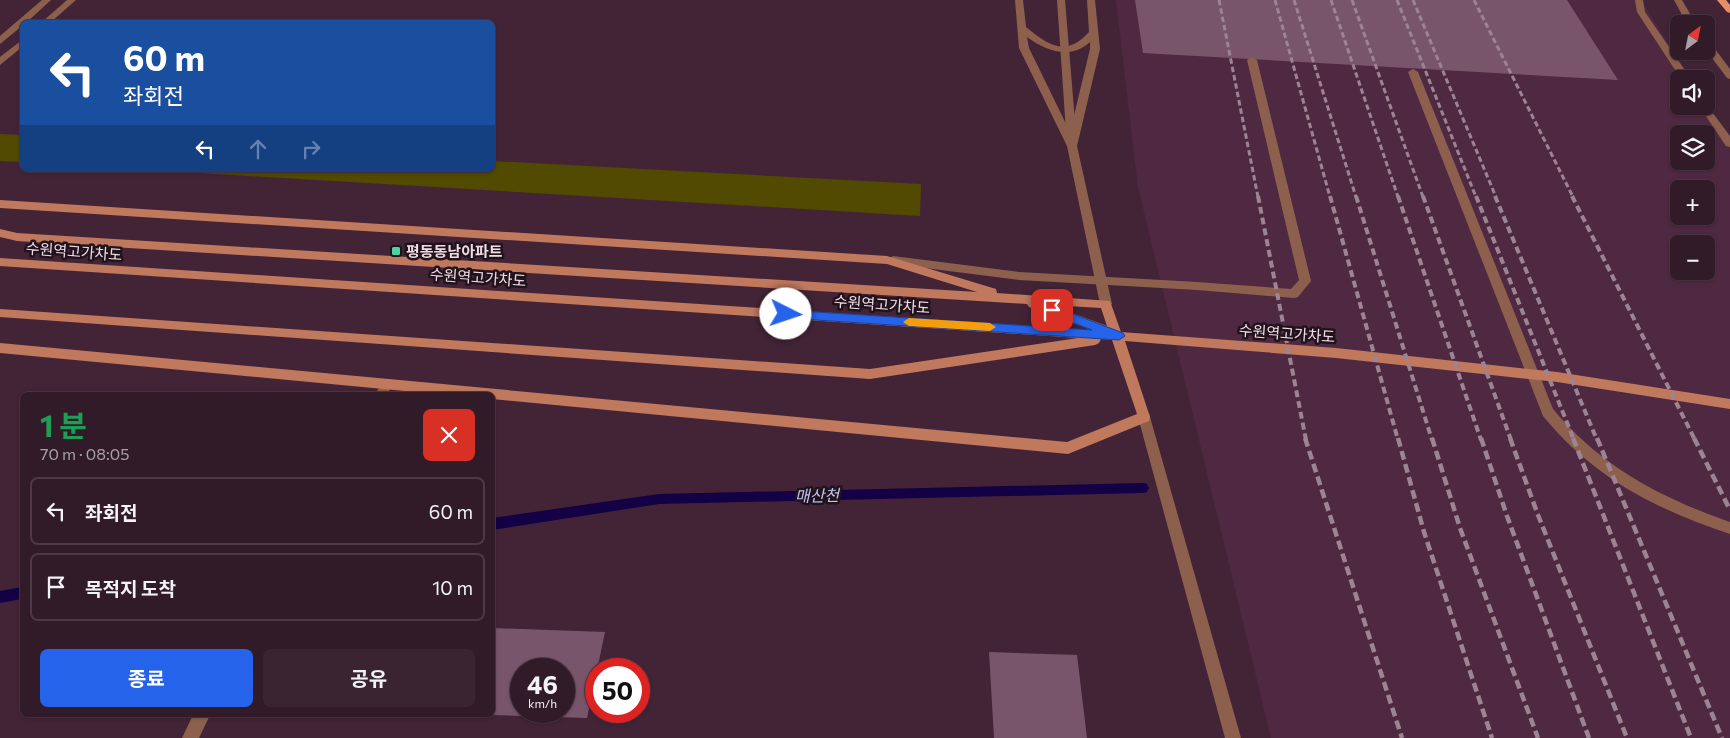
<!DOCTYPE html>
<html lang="ko">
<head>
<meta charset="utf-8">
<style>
  :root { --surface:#321b29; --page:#3a2431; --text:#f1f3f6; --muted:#a8a1a8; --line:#4d3946; --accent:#2563eb }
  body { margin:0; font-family:Commissioner,"Noto Sans KR",sans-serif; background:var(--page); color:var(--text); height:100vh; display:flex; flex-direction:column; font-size:19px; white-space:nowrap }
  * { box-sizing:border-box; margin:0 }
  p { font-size:16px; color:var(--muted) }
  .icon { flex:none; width:28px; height:28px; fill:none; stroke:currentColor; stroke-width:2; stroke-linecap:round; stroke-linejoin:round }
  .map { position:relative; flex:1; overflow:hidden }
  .panel { position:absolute; left:20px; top:392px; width:475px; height:325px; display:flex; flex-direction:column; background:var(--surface); border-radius:8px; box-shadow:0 1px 4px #0004,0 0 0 1px var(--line) }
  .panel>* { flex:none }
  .guide { position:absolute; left:20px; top:20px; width:475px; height:152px; border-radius:8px; box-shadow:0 1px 4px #0004,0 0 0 1px var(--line); background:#1a4fa0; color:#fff; overflow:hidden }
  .needle { width:32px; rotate:32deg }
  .controls { position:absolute; left:1670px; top:15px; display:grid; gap:10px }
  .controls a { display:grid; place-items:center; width:45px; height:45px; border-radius:8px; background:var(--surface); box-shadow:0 1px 4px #0004,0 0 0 1px var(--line); font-size:25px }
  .speed { position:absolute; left:510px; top:658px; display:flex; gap:10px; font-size:25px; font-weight:700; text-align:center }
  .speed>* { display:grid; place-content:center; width:65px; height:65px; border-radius:50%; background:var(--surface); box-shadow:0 1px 4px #0004,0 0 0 1px var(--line); line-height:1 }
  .speed small { font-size:12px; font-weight:400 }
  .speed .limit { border:8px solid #d22; background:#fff; color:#111 }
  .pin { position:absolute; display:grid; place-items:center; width:42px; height:42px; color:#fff; margin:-21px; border-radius:10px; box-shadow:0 2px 8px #0006 }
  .me { position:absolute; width:55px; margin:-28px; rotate:94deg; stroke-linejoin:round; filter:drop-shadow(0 0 4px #0008) }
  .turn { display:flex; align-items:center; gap:18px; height:105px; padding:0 20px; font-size:22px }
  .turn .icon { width:65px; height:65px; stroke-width:2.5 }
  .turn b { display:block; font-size:35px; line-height:42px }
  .lanes { display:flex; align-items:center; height:48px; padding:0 20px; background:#0003; justify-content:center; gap:25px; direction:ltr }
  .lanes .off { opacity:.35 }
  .round { display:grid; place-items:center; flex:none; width:52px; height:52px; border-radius:8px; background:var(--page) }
  .headline { display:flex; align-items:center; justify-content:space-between; height:85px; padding:0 20px }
  h1 { font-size:30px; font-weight:700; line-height:38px; color:#1e9e55 }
  .button { display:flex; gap:10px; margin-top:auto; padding:10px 20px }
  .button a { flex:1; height:58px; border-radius:8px; background:var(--accent); color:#fff; font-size:20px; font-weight:700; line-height:58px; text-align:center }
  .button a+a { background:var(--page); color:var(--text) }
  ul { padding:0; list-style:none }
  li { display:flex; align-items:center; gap:15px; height:68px; margin:0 10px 8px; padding:0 10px; border:2px solid var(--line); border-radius:8px }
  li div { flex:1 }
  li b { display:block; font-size:19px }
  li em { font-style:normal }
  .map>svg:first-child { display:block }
</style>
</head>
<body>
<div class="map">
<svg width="1730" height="738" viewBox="0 0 1730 738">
  <rect width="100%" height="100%" fill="#432437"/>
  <path fill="#4f2941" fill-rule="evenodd" d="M1116 0H1641L1690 79H1679V106H1706L1730 144V738H1271L1138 187ZM1679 134H1706V161H1679ZM1679 189H1706V216H1679ZM1679 244H1706V271H1679Z"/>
  <path fill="#524a00" d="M0 134 22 135V162L0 161Z
    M493 161 921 184 920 216 149 170H492Z"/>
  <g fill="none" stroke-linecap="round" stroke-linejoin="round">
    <path fill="#130045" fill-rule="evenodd" d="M1143 483 1147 484 1149 488 1147 492 1143 493 659 504 492 530V518L659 494Z
      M22 587V599L0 603V591Z"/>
  </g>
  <path fill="#78556b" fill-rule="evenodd" d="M1135 0H1567L1618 80 1143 53Z
    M492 628 605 632 587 718 492 715ZM521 669H564V711H521Z
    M989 652 1077 655 1087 738H994Z"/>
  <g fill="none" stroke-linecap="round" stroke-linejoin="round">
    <path fill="#8d604e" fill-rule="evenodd" d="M42 0H51L27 22H22V26L0 44V36Z
      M67 0H76L51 22H42Z
      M1057 0H1065L1077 146 1072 149 1067 146Z
      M1635 0H1643L1645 12 1691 79H1681L1637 12Z
      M1674 0H1682L1696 24H1687Z
      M22 40V47L0 65V57Z
      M1706 40 1709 41 1730 69V79L1727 78 1706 50Z
      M1252 57 1257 60 1311 281 1298 297 1294 298 1197 290 1019 280 893 264 887 260 893 256 1019 272 1197 282 1291 289 1299 280 1247 60Z
      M1413 69 1418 72 1553 409C1600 466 1661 498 1730 522V534C1655 509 1594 478 1543 416L1408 72Z
      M1706 104 1730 136V147L1726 146 1699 106H1706Z
      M1144 412 1149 413 1150 417 1241 738H1225L1138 417 1139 413Z"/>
    <path fill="#8d604e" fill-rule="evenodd" d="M1015 0H1023L1026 27C1049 46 1066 57 1089 32L1087 0H1095L1100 49 1077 146 1112 304 1106 308 1100 304 1067 146 1019 48ZM1027 37C1046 51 1071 60 1090 42V49L1070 132 1029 48Z
      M387 379 391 380 393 384 387 395H375L383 380Z
      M193 715H210L199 738H182Z"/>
    <path fill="#c1795d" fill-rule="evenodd" d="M0 200 887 256 996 289 997 293 1110 301 1121 332 1336 348 1557 372 1730 399V409L1557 382 1336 358 1125 341 1150 417 1149 421 1068 454 492 399V395H447L0 353V343L1067 442 1137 414 1112 340 1101 339 1099 343 1095 345 870 379 0 317V309L870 369 1078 338 0 266V258L1092 330 1029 307 1027 304 17 241 0 237V229L17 233 977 292 887 264 0 208ZM1050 305 1101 308 1107 326Z"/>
    <path fill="#e98c68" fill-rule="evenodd" d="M1717 0H1726L1730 5V13L1727 12Z"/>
    <path stroke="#9d8493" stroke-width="3" stroke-dasharray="5.5 3" stroke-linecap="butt" d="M1219 0 1258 197
      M1275 0 1330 197
      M1294 0 1356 197
      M1331 0 1398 197
      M1352 0 1423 197
      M1397 0 1476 197
      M1413 0 1496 197
      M1474 0 1573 197"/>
    <path stroke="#9d8493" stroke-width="4" stroke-dasharray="7 4" stroke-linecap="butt" d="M1258 196 1306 440
      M1330 196 1398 440
      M1356 196 1432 440
      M1398 196 1481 440
      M1423 196 1511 440
      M1476 196 1574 440
      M1495 196 1597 440
      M1572 196 1695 440"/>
    <path stroke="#9d8493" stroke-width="4.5" stroke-dasharray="9 4.5" stroke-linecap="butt" d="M1305 438 1402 738
      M1398 438 1424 532 1492 738
      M1432 438 1460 528 1538 738
      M1481 438 1507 516 1589 738
      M1510 438 1538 515 1627 738
      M1573 438 1691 738
      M1597 438 1722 738
      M1694 438 1730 510"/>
  </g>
  <path fill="#2563eb" stroke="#184099" d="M1052 306 1123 333 1125 336 1119 340 786 318 780 314 786 310 1092 330 1048 313 1046 310 1048 307Z"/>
  <path fill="#f59e0b" d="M909 318 990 323 996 327 990 331 909 326 903 322Z"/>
  <rect fill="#4bd49b" stroke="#21131b" stroke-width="2" x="391" y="246" width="10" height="10" rx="2.5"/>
  <g text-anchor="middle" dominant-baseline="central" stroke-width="5" stroke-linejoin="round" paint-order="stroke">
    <g font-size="15" fill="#efdae6" stroke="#21131b">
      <text transform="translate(74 251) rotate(4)">수원역고가차도</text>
      <text transform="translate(478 277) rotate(4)">수원역고가차도</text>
      <text transform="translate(882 304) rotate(4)">수원역고가차도</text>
      <text transform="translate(1287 333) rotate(4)">수원역고가차도</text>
    </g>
    <g font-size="15" font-weight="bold" fill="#efdae6" stroke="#21131b" text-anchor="start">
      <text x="406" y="251">평동동남아파트</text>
    </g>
    <g font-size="16" font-style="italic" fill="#bfc2f5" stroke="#21131b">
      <text transform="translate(817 495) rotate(-1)">매산천</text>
    </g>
  </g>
</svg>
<div class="controls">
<a><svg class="needle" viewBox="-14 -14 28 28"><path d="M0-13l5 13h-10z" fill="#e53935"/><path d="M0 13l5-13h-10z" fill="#a8a1a8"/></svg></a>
<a><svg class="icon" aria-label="sound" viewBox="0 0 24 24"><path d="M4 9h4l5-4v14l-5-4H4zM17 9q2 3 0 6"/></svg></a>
<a><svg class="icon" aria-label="layers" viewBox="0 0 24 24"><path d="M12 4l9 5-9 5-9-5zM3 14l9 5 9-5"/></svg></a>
<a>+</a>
<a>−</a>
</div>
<div class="speed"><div>46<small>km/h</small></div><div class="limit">50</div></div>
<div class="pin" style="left:1052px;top:310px;background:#d93025"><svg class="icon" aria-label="arrive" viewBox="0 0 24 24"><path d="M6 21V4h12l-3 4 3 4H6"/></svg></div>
<svg class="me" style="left:786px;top:314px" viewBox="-20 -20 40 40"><circle r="19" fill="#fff"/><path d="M0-13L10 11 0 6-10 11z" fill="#2563eb"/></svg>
<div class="guide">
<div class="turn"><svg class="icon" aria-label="left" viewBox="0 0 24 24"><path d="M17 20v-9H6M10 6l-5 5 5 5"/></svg><div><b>60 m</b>좌회전</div></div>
<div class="lanes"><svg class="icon" aria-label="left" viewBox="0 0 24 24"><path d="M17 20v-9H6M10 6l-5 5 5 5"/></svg><svg class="icon off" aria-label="ahead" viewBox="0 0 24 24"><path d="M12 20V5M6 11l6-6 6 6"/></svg><svg class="icon off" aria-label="right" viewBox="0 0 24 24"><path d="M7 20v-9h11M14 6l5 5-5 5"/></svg></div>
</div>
<section class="panel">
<div class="headline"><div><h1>1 분</h1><p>70 m · 08:05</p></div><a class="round" style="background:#d93025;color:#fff"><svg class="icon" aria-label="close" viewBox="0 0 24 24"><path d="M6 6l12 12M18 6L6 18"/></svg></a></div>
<ul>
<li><svg class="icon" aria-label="left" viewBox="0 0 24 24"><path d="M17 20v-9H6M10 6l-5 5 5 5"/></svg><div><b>좌회전</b></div><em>60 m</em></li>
<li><svg class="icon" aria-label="arrive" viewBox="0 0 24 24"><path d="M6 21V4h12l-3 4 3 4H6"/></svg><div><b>목적지 도착</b></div><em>10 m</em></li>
</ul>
<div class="button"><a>종료</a><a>공유</a></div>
</section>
</div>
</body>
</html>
